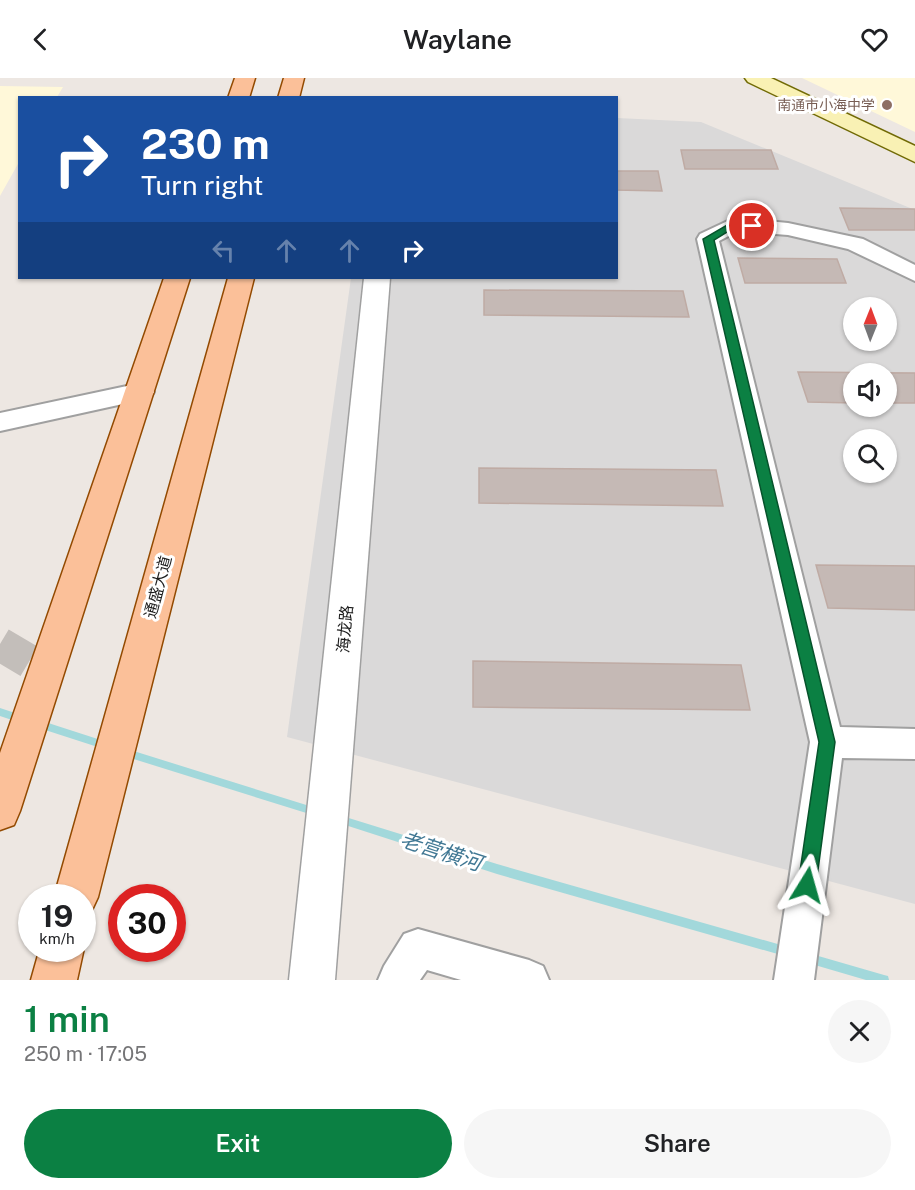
<!DOCTYPE html>
<html lang="en">
<head>
<meta charset="utf-8">
<style>
  :root { --surface:#fff; --page:#f6f6f6; --text:#202124; --muted:#757577; --accent:#0b8043 }
  body { margin:0; font-family:"Public Sans","Noto Sans SC",sans-serif; background:var(--page); color:var(--text); height:100vh; display:flex; flex-direction:column; font-size:22px; white-space:nowrap }
  * { box-sizing:border-box; margin:0 }
  p { font-size:20px; color:var(--muted) }
  .icon { flex:none; width:33px; height:33px; fill:none; stroke:currentColor; stroke-width:2; stroke-linecap:round; stroke-linejoin:round }
  .map { position:relative; height:902px; overflow:hidden }
  .side { display:flex; flex-direction:column; background:var(--surface); flex:1 }
  .side>* { flex:none }
  .hud { position:absolute; left:18px; top:18px; width:600px; height:183px; border-radius:0px; box-shadow:0 2px 4px #0004; background:#1a4fa0; color:#fff; overflow:hidden }
  .needle { width:39px; rotate:1deg }
  .tools { position:absolute; left:843px; top:219px; display:grid; gap:12px }
  .tools a { display:grid; place-items:center; width:54px; height:54px; border-radius:50%; background:var(--surface); box-shadow:0 2px 4px #0004; font-size:30px }
  .speed { position:absolute; left:18px; top:806px; display:flex; gap:12px; font-size:30px; font-weight:700; text-align:center }
  .speed>* { display:grid; place-content:center; width:78px; height:78px; border-radius:50%; background:var(--surface); box-shadow:0 2px 4px #0004; line-height:1 }
  .speed small { font-size:15px; font-weight:400 }
  .speed .limit { border:9px solid #d22; background:#fff; color:#111 }
  .pin { position:absolute; display:grid; place-items:center; width:51px; height:51px; color:#fff; margin:-26px; border:3px solid #fff; border-radius:50%; box-shadow:0 2px 6px #0007 }
  .me { position:absolute; width:66px; margin:-33px; rotate:8deg; stroke-linejoin:round; filter:drop-shadow(0 0 4px #0008) }
  .turn { display:flex; align-items:center; gap:21px; height:126px; padding:0 24px; font-size:27px }
  .turn .icon { width:78px; height:78px; stroke-width:2.5 }
  .turn b { display:block; font-size:42px; line-height:51px }
  .lanes { display:flex; align-items:center; height:57px; padding:0 24px; background:#0003; justify-content:center; gap:30px; direction:ltr }
  .lanes .off { opacity:.35 }
  .round { display:grid; place-items:center; flex:none; width:63px; height:63px; border-radius:32px; background:var(--page) }
  .summary { display:flex; align-items:center; justify-content:space-between; height:102px; padding:0 24px }
  h1 { font-size:36px; font-weight:600; line-height:45px; color:var(--accent) }
  .button { display:flex; gap:12px; margin-top:auto; padding:12px 24px }
  .button a { flex:1; height:69px; border-radius:36px; background:var(--accent); color:#fff; font-size:24px; font-weight:600; line-height:69px; text-align:center }
  .button a+a { background:var(--page); color:var(--text) }
  header { display:flex; justify-content:space-between; align-items:center; height:78px; padding:0 24px; background:var(--surface); font-size:27px; font-weight:600 }
  .map>svg:first-child { display:block }
</style>
</head>
<body>
<header><svg class="icon" aria-label="back" viewBox="0 0 24 24"><path d="M15 5l-7 7 7 7"/></svg>Waylane<svg class="icon" aria-label="heart" viewBox="0 0 24 24"><path d="M12 20l-8-8c-3-5 5-10 8-4 3-6 11-1 8 4z"/></svg></header>
<div class="map">
<svg width="915" height="902" viewBox="0 0 915 902">
  <rect width="100%" height="100%" fill="#ede7e2"/>
  <path fill="#dad9d9" fill-rule="evenodd" d="M617 40 701 44 915 132V826L287 659 351 200H616ZM854 230H886V262H854ZM854 296H886V328H854ZM854 362H886V394H854Z"/>
  <path fill="#fff8d9" d="M802 0H915V54Z
    M0 8 63 9 57 19 20 20 19 84 0 118Z"/>
  <g fill="none" stroke-linecap="round" stroke-linejoin="round">
    <path fill="#a2d8db" fill-rule="evenodd" d="M0 630 24 638 25 641 24 644 21 645 0 638Z
      M39 642 107 664 110 665 111 668 110 671 107 672 39 650 36 649 35 646 36 643Z
      M124 670 316 730 319 731 321 734 319 737 316 738 124 678 121 677 120 674 121 671Z
      M339 737 497 786 788 869 792 870 793 874 792 878 788 879 497 796 339 745 336 744 334 741 336 738Z
      M808 875 884 897 888 898 889 902H866L808 885 804 884 803 880 804 876Z"/>
  </g>
  <path fill="#c5b9b5" stroke="#bfaba4" stroke-width="1.5" d="M681 72H771L778 91H685Z
    M616 93H658L662 113 616 112Z
    M840 130 915 131V152H849Z
    M738 180 837 181 846 205H745Z
    M484 212 683 213 689 239 484 237Z
    M798 294 915 295V325H886V296H854V325L808 324Z
    M479 390 716 392 723 428 479 425Z
    M816 487 915 488V532L828 530Z
    M473 583 741 587 750 632 473 629Z"/>
  <g fill="none" stroke-linecap="round" stroke-linejoin="round">
    <path stroke="#c3beba" stroke-width="34" stroke-dasharray="34 17" stroke-linecap="butt" d="M0 566 47 594"/>
    <defs>
      <path id="minor" d="M734 140 788 145 863 161 915 187V203L848 171 788 157 738 153 719 163 840 649 915 651V681L842 680 814 902H774L810 664 697 161 700 156Z
        M141 305 150 308 154 314 150 320 0 353V335Z
        M418 851 529 882 543 888 549 902H461L427 892 420 902H378L384 888 404 856Z"/>
      <path id="tertiary" d="M364 200H390L335 902H289Z"/>
      <path id="secondary" d="M745 0H771L915 68V84L748 4Z"/>
      <path id="primary" d="M235 0H255L249 20H228Z
        M284 0H304L299 20H278Z
        M164 200H190L20 733 14 747 0 752V675Z
        M228 200H254L98 819 91 834 82 838V819H54Z
        M82 865 84 870 77 902H31L40 870H82Z"/>
    </defs>
    <use href="#minor" stroke="#a0a0a0" stroke-width="4"/>
    <use href="#tertiary" stroke="#a0a0a0" stroke-width="3"/>
    <use href="#secondary" stroke="#716a05" stroke-width="3"/>
    <use href="#primary" stroke="#934a01" stroke-width="3"/>
    <use href="#minor" fill="#fff" fill-rule="evenodd"/>
    <use href="#tertiary" fill="#fff" fill-rule="evenodd"/>
    <use href="#secondary" fill="#f9f1b4" fill-rule="evenodd"/>
    <use href="#primary" fill="#fbc099" fill-rule="evenodd"/>
  </g>
  <path fill="#0b8043" stroke="#07532c" stroke-width="1.5" d="M734 143 752 145 757 148 752 151 735 149 714 162 835 664 816 807 814 813 807 816 801 813 798 807 819 664 703 161Z"/>
  <circle fill="#8d6e63" stroke="#fff" stroke-width="2" cx="887" cy="27" r="6"/>
  <g text-anchor="middle" dominant-baseline="central" stroke-width="6" stroke-linejoin="round" paint-order="stroke">
    <g font-size="14" fill="#785e54" stroke="#fff" text-anchor="end">
      <text x="875" y="27">南通市小海中学</text>
    </g>
    <g font-size="16" fill="#1c1c1c" stroke="#fff">
      <text transform="translate(158 509) rotate(-75)">通盛大道</text>
      <text transform="translate(345 551) rotate(-85)">海龙路</text>
    </g>
    <g font-size="21" font-style="italic" fill="#417894" stroke="#fff">
      <text transform="translate(441 773) rotate(18)">老营横河</text>
    </g>
  </g>
</svg>
<div class="tools">
<a><svg class="needle" viewBox="-14 -14 28 28"><path d="M0-13l5 13h-10z" fill="#e53935"/><path d="M0 13l5-13h-10z" fill="#757577"/></svg></a>
<a><svg class="icon" aria-label="sound" viewBox="0 0 24 24"><path d="M4 9h4l5-4v14l-5-4H4zM17 9q2 3 0 6"/></svg></a>
<a><svg class="icon" aria-label="search" viewBox="0 0 24 24"><circle cx="10" cy="10" r="6"/><path d="M15 15l6 6"/></svg></a>
</div>
<div class="speed"><div>19<small>km/h</small></div><div class="limit">30</div></div>
<div class="pin" style="left:752px;top:148px;background:#d93025"><svg class="icon" aria-label="arrive" viewBox="0 0 24 24"><path d="M6 21V4h12l-3 4 3 4H6"/></svg></div>
<svg class="me" style="left:807px;top:807px" viewBox="-20 -20 40 40"><path d="M0-17L14 15 0 8-14 15z" fill="#0b8043" stroke="#fff" stroke-width="4"/></svg>
<div class="hud">
<div class="turn"><svg class="icon" aria-label="right" viewBox="0 0 24 24"><path d="M7 20v-9h11M14 6l5 5-5 5"/></svg><div><b>230 m</b>Turn right</div></div>
<div class="lanes"><svg class="icon off" aria-label="left" viewBox="0 0 24 24"><path d="M17 20v-9H6M10 6l-5 5 5 5"/></svg><svg class="icon off" aria-label="ahead" viewBox="0 0 24 24"><path d="M12 20V5M6 11l6-6 6 6"/></svg><svg class="icon off" aria-label="ahead" viewBox="0 0 24 24"><path d="M12 20V5M6 11l6-6 6 6"/></svg><svg class="icon" aria-label="right" viewBox="0 0 24 24"><path d="M7 20v-9h11M14 6l5 5-5 5"/></svg></div>
</div>
</div>
<section class="side">
<div class="summary"><div><h1>1 min</h1><p>250 m · 17:05</p></div><a class="round"><svg class="icon" aria-label="close" viewBox="0 0 24 24"><path d="M6 6l12 12M18 6L6 18"/></svg></a></div>
<div class="button"><a>Exit</a><a>Share</a></div>
</section>
</body>
</html>
